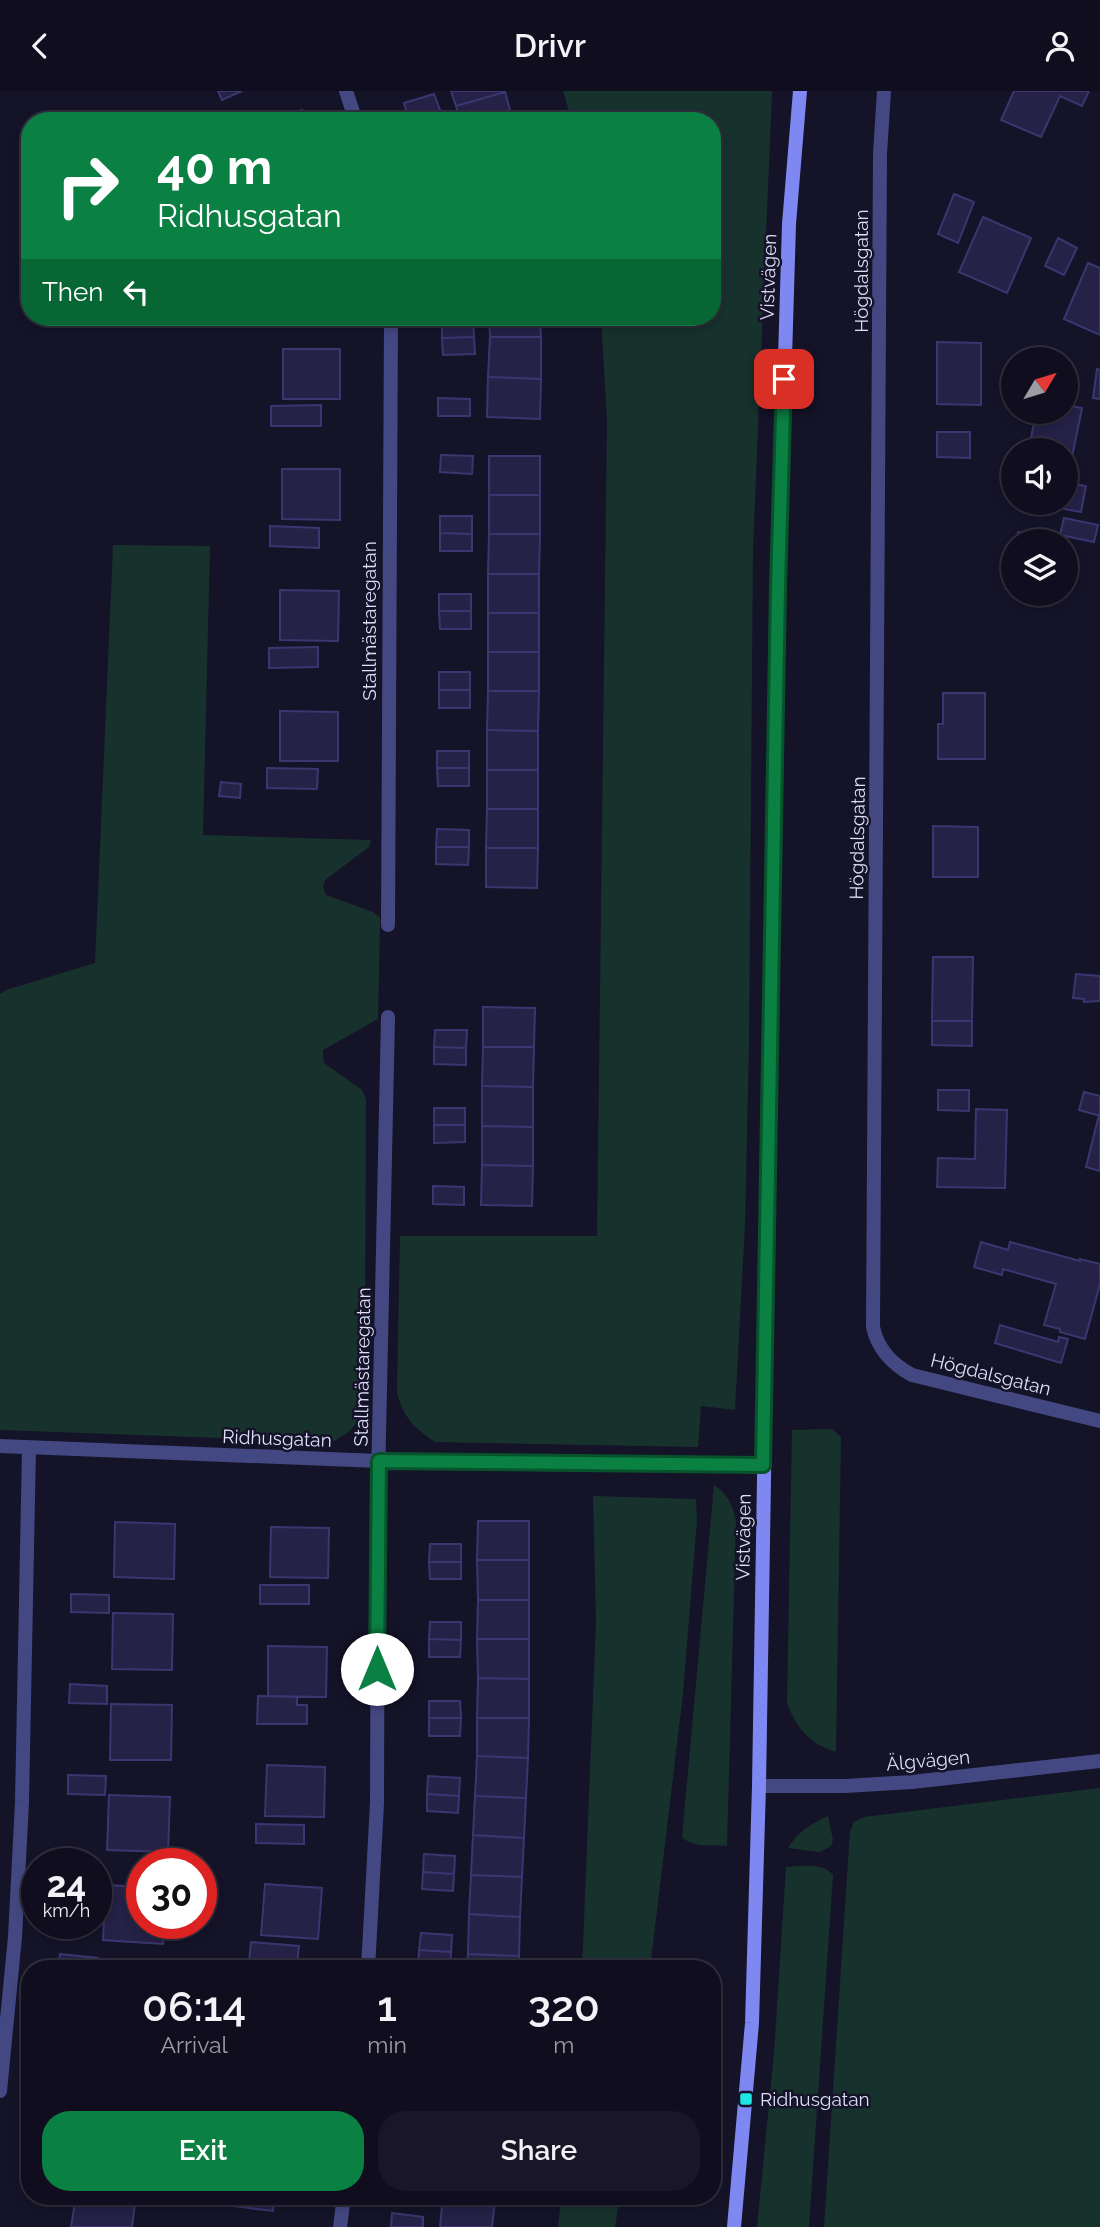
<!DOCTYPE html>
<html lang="en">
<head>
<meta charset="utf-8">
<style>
  :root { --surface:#100e1e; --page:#191727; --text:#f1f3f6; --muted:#9c9ca4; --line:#302e3c; --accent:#0b8043 }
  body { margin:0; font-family:Raleway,sans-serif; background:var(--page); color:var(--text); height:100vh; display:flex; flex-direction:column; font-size:26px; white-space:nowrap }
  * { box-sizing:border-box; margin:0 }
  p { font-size:23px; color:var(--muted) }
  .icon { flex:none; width:38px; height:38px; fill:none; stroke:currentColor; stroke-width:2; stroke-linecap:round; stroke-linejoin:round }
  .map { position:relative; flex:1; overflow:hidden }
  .details { position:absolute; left:21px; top:1869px; width:700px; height:245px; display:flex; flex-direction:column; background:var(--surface); border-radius:28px; box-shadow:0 4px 10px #0003,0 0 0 2px var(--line) }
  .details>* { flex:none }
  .banner { position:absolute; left:21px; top:21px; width:700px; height:214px; border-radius:28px; box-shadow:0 4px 10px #0003,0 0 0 2px var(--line); background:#0b8043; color:#fff; overflow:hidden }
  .needle { width:46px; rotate:52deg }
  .controls { position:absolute; left:1001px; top:256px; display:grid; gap:14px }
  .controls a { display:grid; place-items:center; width:77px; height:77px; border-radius:50%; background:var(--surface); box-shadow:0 4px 10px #0003,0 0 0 2px var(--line); font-size:35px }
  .speed { position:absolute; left:21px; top:1757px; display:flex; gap:14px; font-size:35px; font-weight:700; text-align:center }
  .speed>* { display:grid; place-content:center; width:91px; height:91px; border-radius:50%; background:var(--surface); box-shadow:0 4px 10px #0003,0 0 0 2px var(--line); line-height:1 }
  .speed small { font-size:18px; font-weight:400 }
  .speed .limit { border:10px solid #d22; background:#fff; color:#111 }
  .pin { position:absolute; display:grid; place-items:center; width:60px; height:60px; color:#fff; margin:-30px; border-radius:14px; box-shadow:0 4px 10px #0006 }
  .me { position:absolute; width:77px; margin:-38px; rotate:0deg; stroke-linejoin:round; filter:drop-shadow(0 0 5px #0008) }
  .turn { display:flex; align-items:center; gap:24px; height:147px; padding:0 21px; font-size:32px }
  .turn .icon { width:91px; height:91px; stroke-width:2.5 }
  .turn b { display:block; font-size:49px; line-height:60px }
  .then { display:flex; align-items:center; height:66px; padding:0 21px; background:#0003; gap:14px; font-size:26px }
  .eta { display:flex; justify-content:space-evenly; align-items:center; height:119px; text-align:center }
  .eta b { font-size:42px; font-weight:600; line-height:49px }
  .button { display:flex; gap:14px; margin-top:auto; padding:14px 21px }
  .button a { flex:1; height:80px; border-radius:28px; background:var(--accent); color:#fff; font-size:28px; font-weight:600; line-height:80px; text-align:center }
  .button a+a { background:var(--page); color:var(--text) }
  header { display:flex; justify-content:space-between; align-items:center; height:91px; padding:0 21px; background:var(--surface); font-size:32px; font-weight:600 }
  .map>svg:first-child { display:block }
</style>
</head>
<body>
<header><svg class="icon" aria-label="back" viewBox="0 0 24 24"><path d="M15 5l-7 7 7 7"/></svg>Drivr<svg class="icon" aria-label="person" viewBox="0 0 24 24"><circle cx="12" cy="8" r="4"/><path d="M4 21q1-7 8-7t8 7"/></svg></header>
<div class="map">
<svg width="1100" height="2136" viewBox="0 0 1100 2136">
  <rect width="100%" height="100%" fill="#151328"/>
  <path fill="#17312d" d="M563 0H772L753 457 749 951 745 1134 735 1319 701 1315 698 1356 435 1351C415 1338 402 1325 397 1301L400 1145H597L607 330 601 226H712V30H572Z
    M113 454 210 455 203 744 371 749 369 756 325 789 323 796 326 804 373 821 380 827V836L378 928 323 959 324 972 362 999 366 1008 365 1251 363 1303 360 1328 349 1341 332 1351 0 1339V903L6 899 95 872Z
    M832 1338 841 1346 836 1661C810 1653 796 1637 787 1612L792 1339Z
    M714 1394C728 1403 733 1415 736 1430L727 1755C712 1754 693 1757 682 1746Z
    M593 1405 696 1408 697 1429 683 1603 650 1878H582L596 1531Z
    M1100 1697V2136H824L850 1740 854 1731 864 1726Z
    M828 1725 833 1749 831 1755 820 1761 788 1757C798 1741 810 1733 828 1725Z
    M786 1776C801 1775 823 1771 833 1784L809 2136H757L774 1962Z
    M561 2105H620L615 2136H558Z"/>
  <path fill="#252147" stroke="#3b3670" stroke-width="2" d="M218 0H242L222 9Z
    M451 0H505V1L456 15Z
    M1014 0H1089L1082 15 1060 5 1041 46 1001 29Z
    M505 1 513 30H460L456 15Z
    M434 3 440 19 409 29 404 12Z
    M302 19 305 30H266Z
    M440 19 443 30H409V29Z
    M954 103 974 111 958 152 938 143Z
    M983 126 1031 147 1007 202 959 181Z
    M1058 147 1077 157 1064 184 1045 175Z
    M1088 172 1100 177V244L1064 228Z
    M489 226H540L541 246H490Z
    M473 229 474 246 442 247V230Z
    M474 246 475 263 443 264 442 247Z
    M490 246H541V288L488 286Z
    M937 251 981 252V314L937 313Z
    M283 258H340V308H283Z
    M1097 278 1100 279V308L1093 307Z
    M488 286 541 288 540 328 487 326Z
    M438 307 470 308V325H438Z
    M321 314V335H271V315Z
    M1066 314 1082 317 1072 366 1066 365V359L1029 357 1034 332 1026 330 1028 320H1066Z
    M937 341H970V367L937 366Z
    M441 364 473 365 472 383 440 381Z
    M489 365H540V404H489Z
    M282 378H340V429L282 428Z
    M1068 392 1086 395 1081 421 1064 418Z
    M489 404H540V443H489Z
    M440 425H472V443L440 442Z
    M1064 427 1098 434 1094 451 1060 444Z
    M270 435 319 437V457L270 455Z
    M1018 441 1059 450H1017Z
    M440 442 472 443V460H440Z
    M489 443H540L539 483H488Z
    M1005 459 1013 461V499L1006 498 1010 477 1002 475Z
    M488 483H539V522H488Z
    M280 499 339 500 338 550 280 549Z
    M439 503H471V520H439Z
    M439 520H471V538H440Z
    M488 522H539V561H488Z
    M318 556V576L269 577V557Z
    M488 561H539V600H488Z
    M439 581H470V599H439Z
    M439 599H470V617H439Z
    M488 600H539L538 640 487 639Z
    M943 602H985V668H938V633H943Z
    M280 620 338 621V670H280Z
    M487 639 538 640V679H487Z
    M437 660H469V677H437Z
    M267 677 318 678 317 698 267 697Z
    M437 677H469V695H438Z
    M487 679H538V718H487Z
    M221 691 241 693 240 707 219 705Z
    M487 718H538V757H486Z
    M933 735 978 736V786H933Z
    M437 738 469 739V756H436Z
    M436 756H469L468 774 436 773Z
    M486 757H538L537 797 486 796Z
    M933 866H973L972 930H932Z
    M1076 883 1100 885V910L1084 911V908L1073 907Z
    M483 916 535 917 534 956H483Z
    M932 930H972V955L932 954Z
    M435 939H467L466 957 434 956Z
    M434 956 466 957V974L434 973Z
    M483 956H534L533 996 482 995Z
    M482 995 533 996V1036L482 1035Z
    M938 999H969V1020L938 1019Z
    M1084 1001 1100 1005V1025L1079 1019Z
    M434 1017H465V1034H434Z
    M976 1018 1007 1019 1005 1097 937 1096 938 1067 975 1068Z
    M1099 1024 1100 1025V1080L1086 1076Z
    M434 1034H465V1051L434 1052Z
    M482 1035 533 1036V1075L482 1074Z
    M482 1074 533 1075 532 1115 481 1114Z
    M433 1095 464 1096V1114L433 1113Z
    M981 1151 1008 1159 1010 1151 1080 1170V1168L1100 1173V1193L1085 1248 1060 1241V1238L1044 1234 1056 1193 1003 1178 1002 1184 974 1176Z
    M1000 1234 1058 1251 1059 1246 1068 1248 1061 1272 995 1252Z
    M478 1430H529V1469H477Z
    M115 1431 175 1433 174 1488 114 1486Z
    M271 1436 329 1437 328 1487 270 1486Z
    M430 1453H461V1471H429Z
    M477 1469H529V1509H478Z
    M429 1471H461V1488H430Z
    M260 1494H309V1513H260Z
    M71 1503 109 1504V1522L71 1521Z
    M478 1509H529V1548H477Z
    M113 1522 173 1523 172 1579 112 1578Z
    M430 1531H461V1549L429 1548Z
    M429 1548 461 1549 460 1566H429Z
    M477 1548H529V1588L478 1587Z
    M268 1555 327 1556 326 1606 268 1605Z
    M478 1587 529 1588V1627H477Z
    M70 1593 107 1595V1613L69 1612Z
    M258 1605 297 1606V1614H307V1633H257Z
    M429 1610H460L461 1627H429Z
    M111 1613 172 1614 171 1669H110Z
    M429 1627H461L460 1645H429Z
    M477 1627H529L528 1667 477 1665Z
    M477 1665 528 1667 526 1707 475 1705Z
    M267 1674 325 1676 324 1726 265 1725Z
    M68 1684 106 1685 105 1704 68 1703Z
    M428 1685 460 1687 459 1705 427 1703Z
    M427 1703 459 1705 458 1722 427 1720Z
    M109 1704 170 1706 168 1761 107 1759Z
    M475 1705 526 1707 524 1747 473 1744Z
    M256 1733 304 1734V1753L256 1752Z
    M473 1744 524 1747 522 1786 471 1784Z
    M424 1763 455 1765 454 1783 423 1781Z
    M96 1775 102 1776 101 1794H96Z
    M423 1781 454 1783 453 1800 422 1798Z
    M471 1784 522 1786 520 1826 469 1823Z
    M265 1793 322 1797 318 1848 261 1844Z
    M106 1794 142 1796V1832H164L163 1853 103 1849Z
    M469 1823 520 1826 519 1865 468 1863Z
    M421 1842 452 1844 451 1861 419 1859Z
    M251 1851 299 1855 297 1874 249 1871Z
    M419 1859 451 1861 450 1878 418 1877Z
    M60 1863 98 1867 97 1878H58Z
    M468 1863 519 1865 518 1878H467Z
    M76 2105H136L132 2136H71Z
    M226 2105H275L273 2120 225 2114Z
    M443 2105 495 2111 492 2136H440Z
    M448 2105H496L495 2111Z
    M392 2122 423 2126V2136H391Z"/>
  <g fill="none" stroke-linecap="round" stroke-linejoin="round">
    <path stroke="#434882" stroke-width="14" d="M346 0 356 30
      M884 0 880 63 873 1236C878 1259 892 1273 912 1284L1100 1330
      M388 834 391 226
      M0 1355 379 1370 763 1374
      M759 1695H845L912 1691 1100 1670
      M368 1878 377 1712 378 1391 388 926
      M0 2000 15 1846 22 1711 29 1357
      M340 2136 344 2105"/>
    <path stroke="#7f88f1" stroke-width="14" d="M734 2136 752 1932 759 1695 779 469 789 133 800 0"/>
  </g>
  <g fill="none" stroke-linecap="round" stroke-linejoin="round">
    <defs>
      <path id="route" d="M377 1578 379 1370 763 1374 778 496 784 288"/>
    </defs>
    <use href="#route" stroke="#07532c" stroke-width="18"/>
    <use href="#route" stroke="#0b8043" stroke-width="12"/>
  </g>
  <rect fill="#1ee7e5" stroke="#151328" stroke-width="2.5" x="739" y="2001" width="14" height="14" rx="3.5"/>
  <g text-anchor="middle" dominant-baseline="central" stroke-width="5" stroke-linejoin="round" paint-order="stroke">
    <g font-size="19" fill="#dedefb" stroke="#151328">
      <text transform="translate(861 180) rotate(-90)">Högdalsgatan</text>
      <text transform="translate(768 186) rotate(-88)">Vistvägen</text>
      <text transform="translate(369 530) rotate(-90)">Stallmästaregatan</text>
      <text transform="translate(857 747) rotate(-89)">Högdalsgatan</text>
      <text transform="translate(362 1276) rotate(-89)">Stallmästaregatan</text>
      <text transform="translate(991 1283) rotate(14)">Högdalsgatan</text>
      <text transform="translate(277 1347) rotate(2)">Ridhusgatan</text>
      <text transform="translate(743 1446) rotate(-89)">Vistvägen</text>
      <text transform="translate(928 1669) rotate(-5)">Älgvägen</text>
    </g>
    <g font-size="19" fill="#dedefb" stroke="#151328" text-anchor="start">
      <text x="760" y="2008">Ridhusgatan</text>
    </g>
  </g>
</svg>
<div class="controls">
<a><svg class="needle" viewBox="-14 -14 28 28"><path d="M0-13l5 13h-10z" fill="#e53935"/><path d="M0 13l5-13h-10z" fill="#9c9ca4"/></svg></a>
<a><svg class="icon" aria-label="sound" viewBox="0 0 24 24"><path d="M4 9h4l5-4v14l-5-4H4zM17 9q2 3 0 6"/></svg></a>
<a><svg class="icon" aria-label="layers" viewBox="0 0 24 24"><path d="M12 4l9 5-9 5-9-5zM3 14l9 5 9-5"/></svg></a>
</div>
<div class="speed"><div>24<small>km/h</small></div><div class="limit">30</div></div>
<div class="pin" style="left:784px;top:288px;background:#d93025"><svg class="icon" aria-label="arrive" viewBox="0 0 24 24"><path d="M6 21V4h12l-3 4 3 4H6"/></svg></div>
<svg class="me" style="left:377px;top:1578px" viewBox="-20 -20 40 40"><circle r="19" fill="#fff"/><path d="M0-13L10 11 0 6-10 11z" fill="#0b8043"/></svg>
<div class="banner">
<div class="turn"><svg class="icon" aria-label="right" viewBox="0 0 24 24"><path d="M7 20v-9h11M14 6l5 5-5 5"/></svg><div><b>40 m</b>Ridhusgatan</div></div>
<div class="then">Then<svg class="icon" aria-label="left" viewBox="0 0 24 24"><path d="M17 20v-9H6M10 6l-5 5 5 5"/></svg></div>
</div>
<section class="details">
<div class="eta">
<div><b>06:14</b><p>Arrival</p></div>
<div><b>1</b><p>min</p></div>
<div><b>320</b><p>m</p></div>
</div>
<div class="button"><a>Exit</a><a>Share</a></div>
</section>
</div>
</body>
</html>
